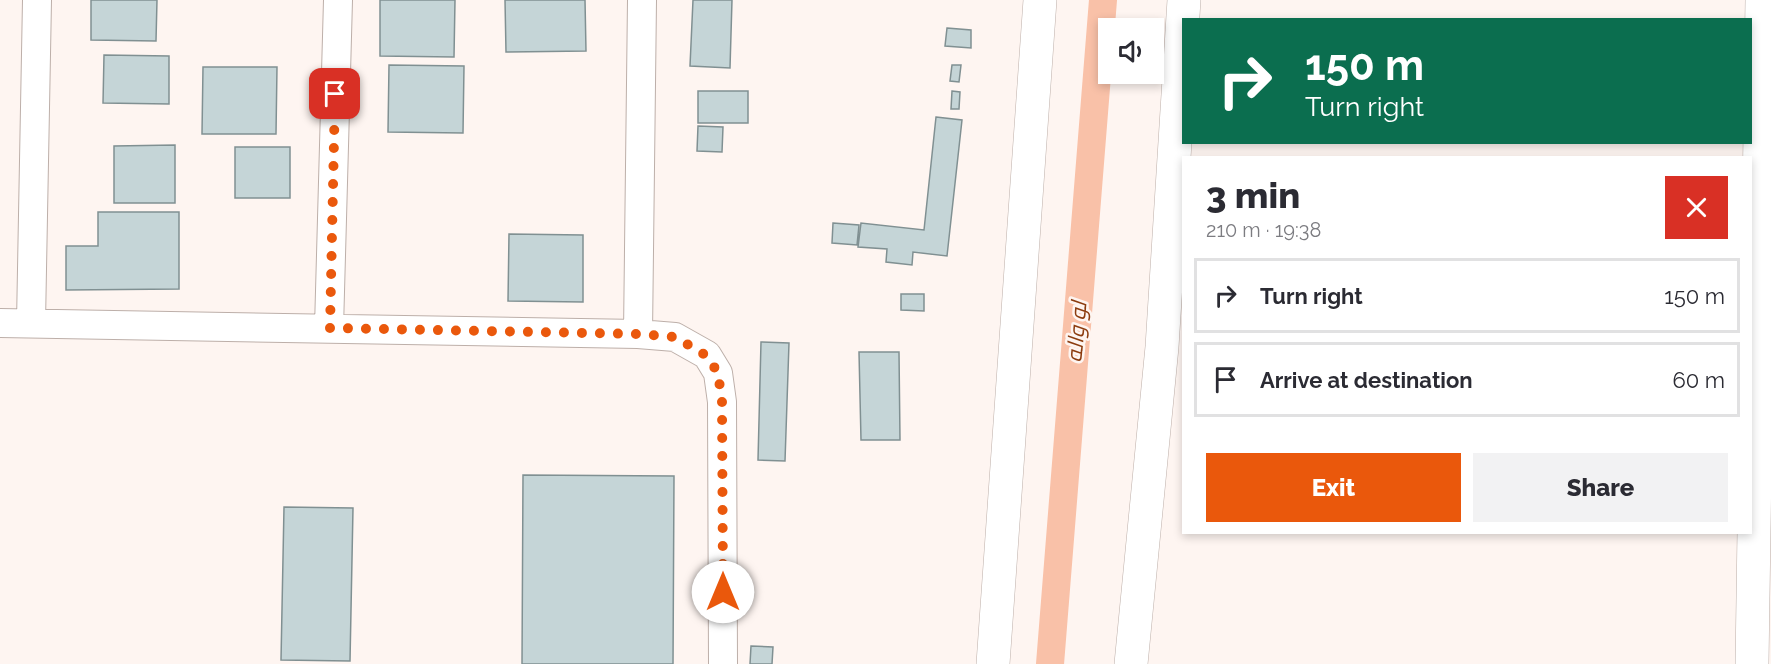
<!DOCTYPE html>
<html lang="en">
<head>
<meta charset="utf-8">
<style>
  :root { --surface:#fff; --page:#f2f2f3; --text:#2b2b33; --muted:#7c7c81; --line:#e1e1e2; --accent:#ea580c }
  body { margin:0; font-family:Raleway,Cairo,sans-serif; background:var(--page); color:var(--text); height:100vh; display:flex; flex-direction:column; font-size:22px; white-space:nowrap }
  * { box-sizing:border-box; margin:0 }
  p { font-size:20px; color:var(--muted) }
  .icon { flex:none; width:33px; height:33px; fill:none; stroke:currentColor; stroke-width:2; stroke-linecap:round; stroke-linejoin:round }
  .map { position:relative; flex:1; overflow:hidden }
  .details { position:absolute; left:1182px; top:156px; width:570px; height:378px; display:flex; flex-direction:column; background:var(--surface); border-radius:0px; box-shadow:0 3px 9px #0003 }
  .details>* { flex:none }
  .hud { position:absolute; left:1182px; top:18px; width:570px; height:126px; border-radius:0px; box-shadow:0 3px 9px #0003; background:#0b6e4f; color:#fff; overflow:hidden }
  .tools { position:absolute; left:1098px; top:18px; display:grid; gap:12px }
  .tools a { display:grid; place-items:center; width:66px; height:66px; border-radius:0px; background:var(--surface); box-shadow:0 3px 9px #0003; font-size:30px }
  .pin { position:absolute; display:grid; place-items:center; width:51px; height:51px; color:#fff; margin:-26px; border-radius:12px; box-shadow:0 3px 9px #0006 }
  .me { position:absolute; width:66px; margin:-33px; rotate:0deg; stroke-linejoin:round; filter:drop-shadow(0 0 4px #0008) }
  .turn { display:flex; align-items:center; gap:21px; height:126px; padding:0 24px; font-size:27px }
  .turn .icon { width:78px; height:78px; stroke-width:2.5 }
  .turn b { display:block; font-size:42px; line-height:51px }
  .round { display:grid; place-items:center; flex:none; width:63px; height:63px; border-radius:0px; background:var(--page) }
  .head { display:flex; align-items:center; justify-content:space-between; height:102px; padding:0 24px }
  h1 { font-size:36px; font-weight:800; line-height:45px }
  .cta { display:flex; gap:12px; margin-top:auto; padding:12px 24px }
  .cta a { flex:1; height:69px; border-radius:0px; background:var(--accent); color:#fff; font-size:24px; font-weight:800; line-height:69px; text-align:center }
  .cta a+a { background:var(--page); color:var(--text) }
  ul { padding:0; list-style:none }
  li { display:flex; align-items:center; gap:18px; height:75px; margin:0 12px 9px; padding:0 12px; border:3px solid var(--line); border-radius:0px }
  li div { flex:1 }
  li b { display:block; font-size:22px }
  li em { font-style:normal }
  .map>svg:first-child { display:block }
</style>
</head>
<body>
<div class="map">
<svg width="1771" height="664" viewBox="0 0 1771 664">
  <rect width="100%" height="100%" fill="#fef5f1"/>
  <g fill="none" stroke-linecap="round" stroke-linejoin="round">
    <path stroke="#f9c1a8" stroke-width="28" d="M1050 664 1103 0"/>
  </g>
  <path fill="#c5d5d7" stroke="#809092" stroke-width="1.5" d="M91 0H157L156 41 91 40Z
    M380 0H455L454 57 380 56Z
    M505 0H585L586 51 506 52Z
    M693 0H732L730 68 690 66Z
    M947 28 971 30V48L945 46Z
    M104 55 169 56V104L103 103Z
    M389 65 464 66 463 133 388 132Z
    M952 65H961L959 82 950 81Z
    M203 67H277L276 134H202Z
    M698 91H748V123H698Z
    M952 91 960 92 959 109H951Z
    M936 117 962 120 947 256 913 252 912 265 886 262 887 249 858 247 861 223 924 230Z
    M698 126 723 127 722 152 697 151Z
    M175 145V203H114V146Z
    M235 147H290V198H235Z
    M98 212H179V289L66 290V246H98Z
    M833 223 859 225 857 245 832 243Z
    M509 234 583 235V302L508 301Z
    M901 294H924V311L901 310Z
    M761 342 789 343 785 461 758 460Z
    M859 352H899L900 440H861Z
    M523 475 674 476 673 664H522Z
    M284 507 353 508 350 661 281 660Z
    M751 646 773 647 772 664H750Z"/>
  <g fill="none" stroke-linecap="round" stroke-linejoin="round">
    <defs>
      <path id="street" d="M0 323 638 334 675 337 707 355 718 373 722 402 723 664
        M31 323 37 0
        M329 328 338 0
        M638 334 642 0"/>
      <path id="secondary" d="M993 664 1040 0
        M1131 664 1162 347 1184 0
        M1752 664 1762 0"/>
    </defs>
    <use href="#street" stroke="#bdafa9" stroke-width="30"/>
    <use href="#secondary" stroke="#bdafa9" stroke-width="34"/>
    <use href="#street" stroke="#fff" stroke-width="28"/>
    <use href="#secondary" stroke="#fff" stroke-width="33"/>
  </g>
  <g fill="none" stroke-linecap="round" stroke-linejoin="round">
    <path stroke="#ea580c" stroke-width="10" stroke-dasharray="0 18" d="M335 94 330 328 638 334 675 337 707 356 718 373 722 402 723 592"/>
  </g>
  <g text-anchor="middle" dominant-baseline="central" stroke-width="5" stroke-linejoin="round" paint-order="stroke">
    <g font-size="22" font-style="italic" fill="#8c3c0f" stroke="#fef5f1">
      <text transform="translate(1076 332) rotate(-85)">لو واله</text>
    </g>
  </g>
</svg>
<div class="tools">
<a><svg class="icon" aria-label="sound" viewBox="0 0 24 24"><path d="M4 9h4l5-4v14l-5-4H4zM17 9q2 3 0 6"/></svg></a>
</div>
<div class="pin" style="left:335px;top:94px;background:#d93025"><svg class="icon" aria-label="arrive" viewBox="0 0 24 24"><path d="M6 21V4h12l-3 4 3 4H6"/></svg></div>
<svg class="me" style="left:723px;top:592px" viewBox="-20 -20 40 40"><circle r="19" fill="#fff"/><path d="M0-13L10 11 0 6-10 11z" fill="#ea580c"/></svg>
<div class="hud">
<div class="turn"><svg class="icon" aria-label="right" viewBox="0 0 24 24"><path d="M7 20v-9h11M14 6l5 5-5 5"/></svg><div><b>150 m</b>Turn right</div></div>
</div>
<section class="details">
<div class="head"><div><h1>3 min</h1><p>210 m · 19:38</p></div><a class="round" style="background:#d93025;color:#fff"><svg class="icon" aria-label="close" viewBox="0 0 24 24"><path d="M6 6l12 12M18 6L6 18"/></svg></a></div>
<ul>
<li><svg class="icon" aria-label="right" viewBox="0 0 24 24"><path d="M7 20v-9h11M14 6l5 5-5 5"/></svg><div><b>Turn right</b></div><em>150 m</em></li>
<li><svg class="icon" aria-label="arrive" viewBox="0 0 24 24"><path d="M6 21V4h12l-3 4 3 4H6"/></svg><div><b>Arrive at destination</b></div><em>60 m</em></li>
</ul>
<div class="cta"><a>Exit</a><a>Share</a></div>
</section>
</div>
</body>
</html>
